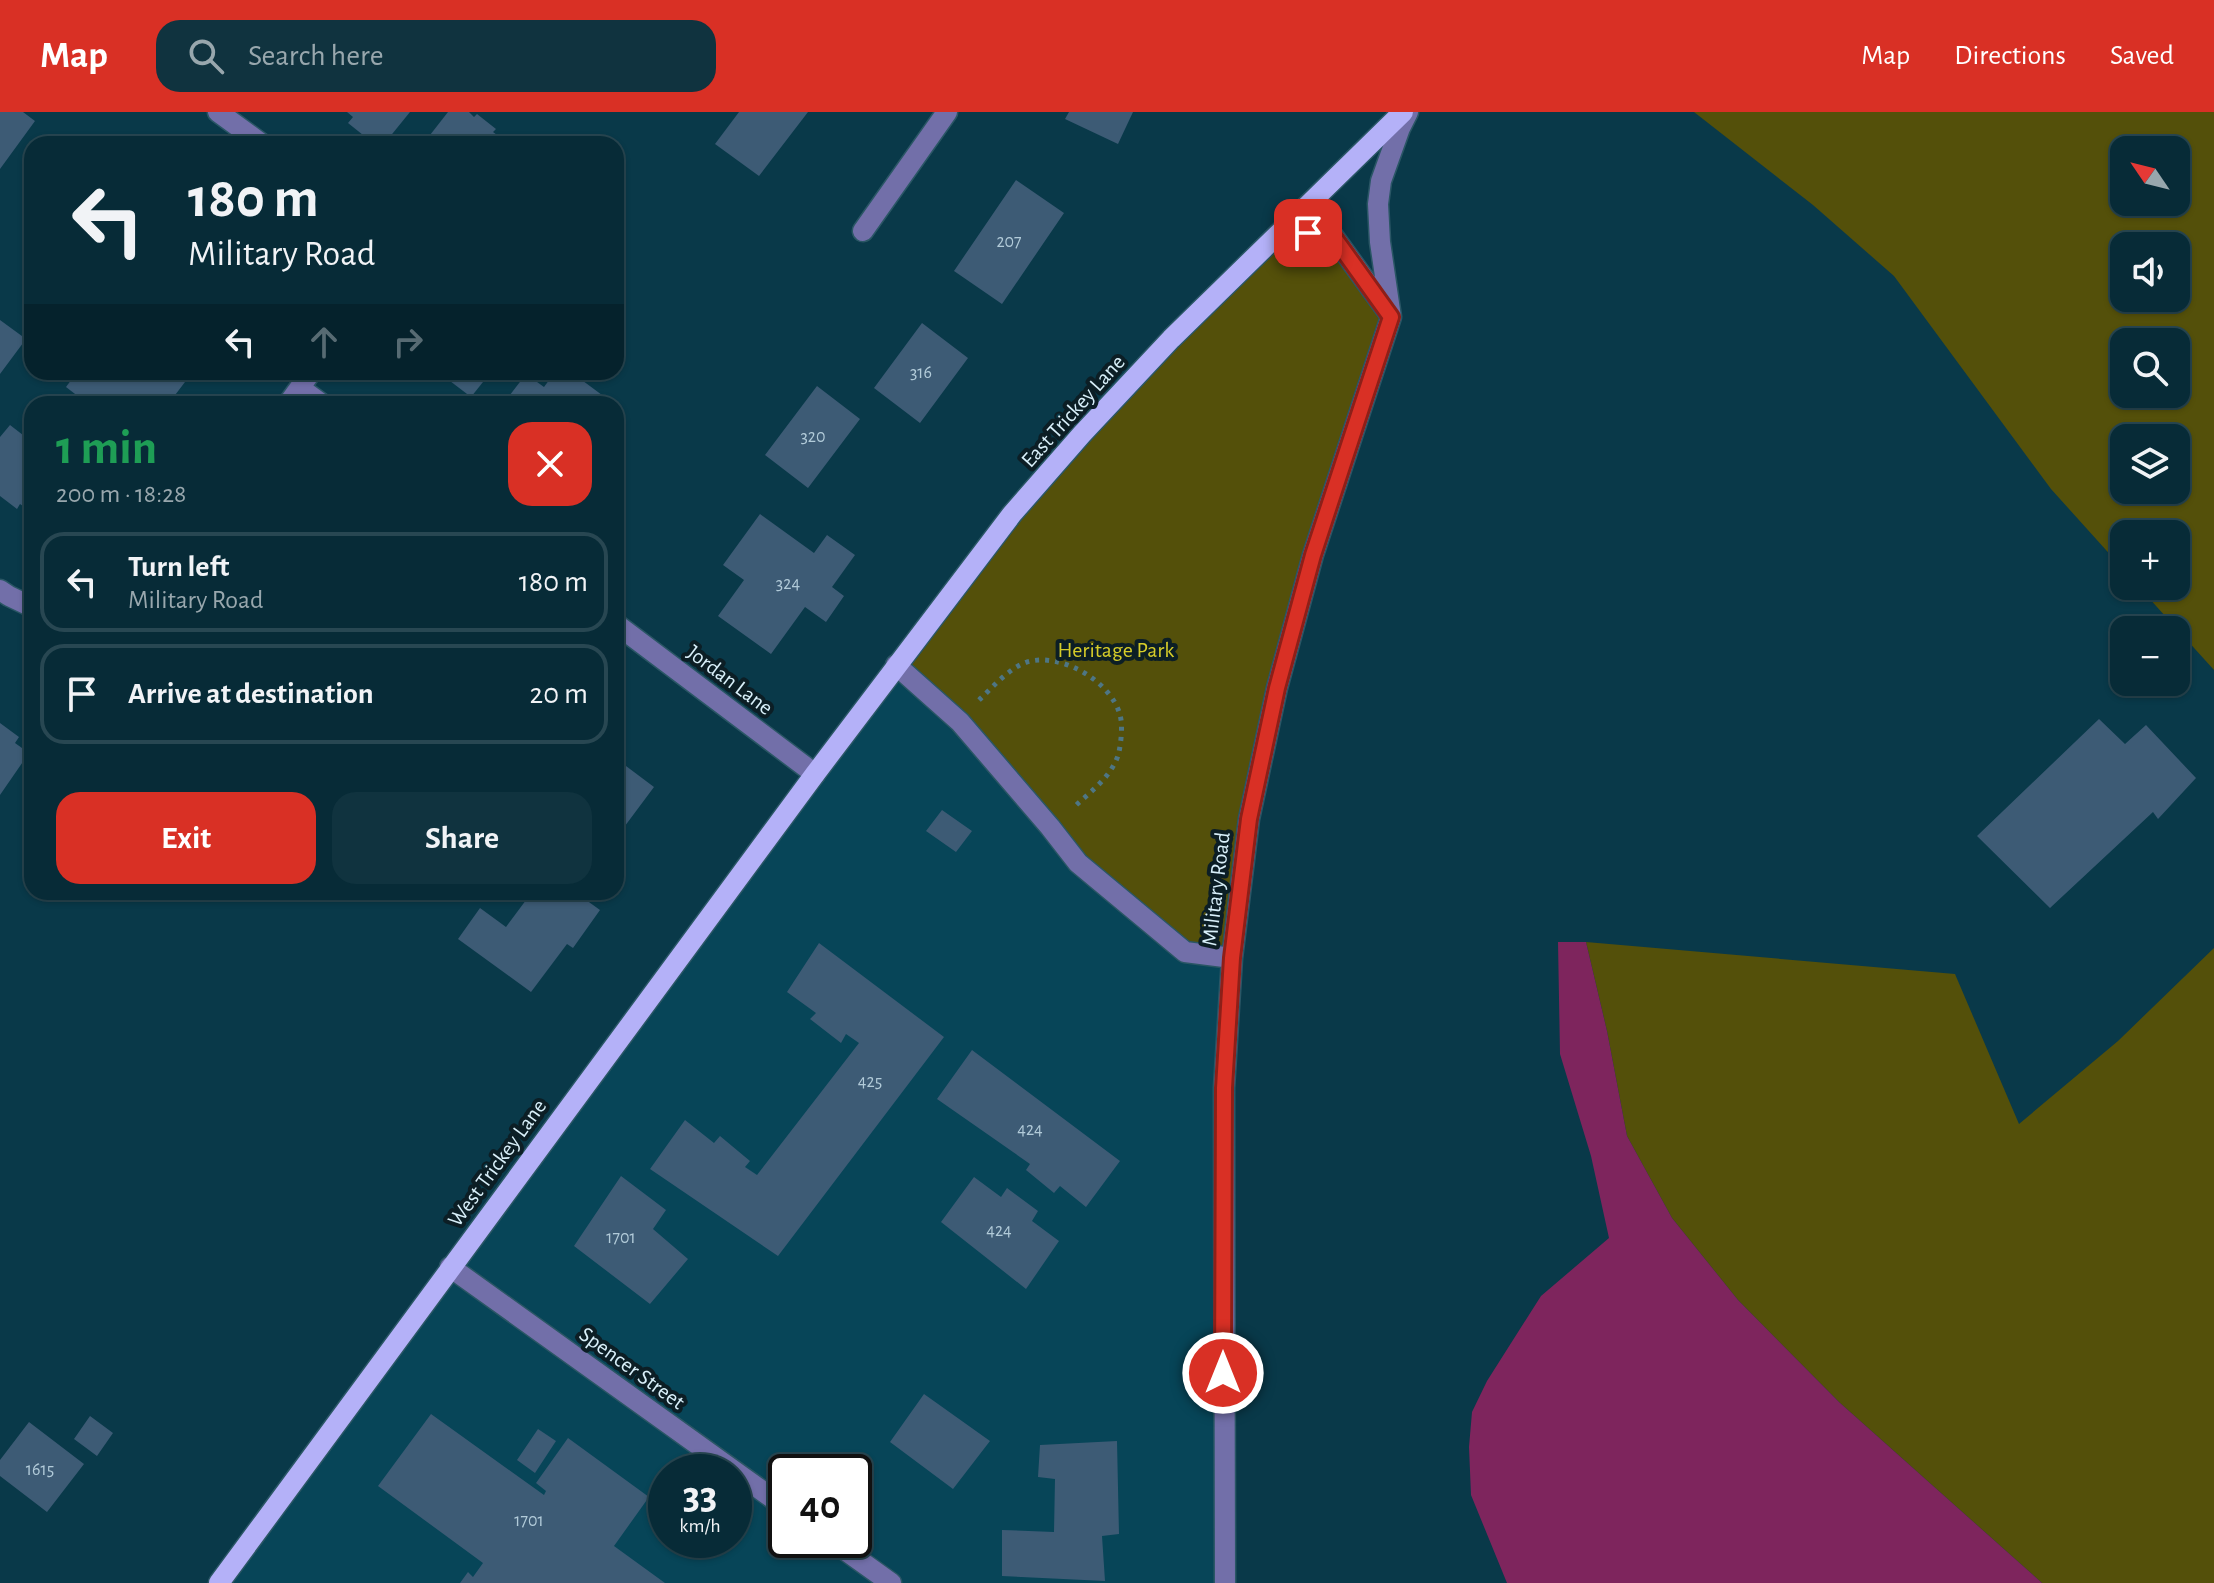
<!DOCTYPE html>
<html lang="en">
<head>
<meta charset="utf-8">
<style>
  :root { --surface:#072b37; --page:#10333f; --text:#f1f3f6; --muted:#98a7ad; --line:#284752; --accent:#d93025 }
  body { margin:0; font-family:"Alegreya Sans",sans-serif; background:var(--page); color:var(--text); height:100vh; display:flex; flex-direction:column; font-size:30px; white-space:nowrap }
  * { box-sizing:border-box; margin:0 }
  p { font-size:26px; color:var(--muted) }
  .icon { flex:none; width:44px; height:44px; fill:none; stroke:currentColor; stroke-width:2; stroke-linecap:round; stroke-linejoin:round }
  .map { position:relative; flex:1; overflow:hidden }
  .panel { position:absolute; left:24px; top:284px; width:600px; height:504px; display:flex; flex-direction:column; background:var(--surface); border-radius:24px; box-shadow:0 2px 6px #0004,0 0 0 2px var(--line) }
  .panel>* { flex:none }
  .banner { position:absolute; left:24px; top:24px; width:600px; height:244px; border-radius:24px; box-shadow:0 2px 6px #0004,0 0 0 2px var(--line); background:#072b37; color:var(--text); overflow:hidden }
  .needle { width:52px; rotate:305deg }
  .fabs { position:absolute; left:2110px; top:24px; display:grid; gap:16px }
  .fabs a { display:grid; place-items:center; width:80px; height:80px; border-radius:16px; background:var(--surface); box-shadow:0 2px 6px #0004,0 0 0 2px var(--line); font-size:40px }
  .speed { position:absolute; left:648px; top:1342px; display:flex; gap:16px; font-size:40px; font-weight:700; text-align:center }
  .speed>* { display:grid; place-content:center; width:104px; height:104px; border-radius:50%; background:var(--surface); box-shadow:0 2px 6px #0004,0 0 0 2px var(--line); line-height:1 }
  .speed small { font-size:20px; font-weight:400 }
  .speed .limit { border:4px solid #111; border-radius:12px; background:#fff; color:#111 }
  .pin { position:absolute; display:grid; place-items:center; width:68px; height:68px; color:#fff; margin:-34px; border-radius:16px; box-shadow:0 4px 12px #0006 }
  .me { position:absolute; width:88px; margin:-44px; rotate:0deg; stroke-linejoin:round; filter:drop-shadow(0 0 6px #0008) }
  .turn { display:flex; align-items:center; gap:28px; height:168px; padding:0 32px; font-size:36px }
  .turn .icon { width:104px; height:104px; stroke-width:2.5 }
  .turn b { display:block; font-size:56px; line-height:68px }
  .lanes { display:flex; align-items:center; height:76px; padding:0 32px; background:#0003; justify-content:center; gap:40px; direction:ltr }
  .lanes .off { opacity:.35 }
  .round { display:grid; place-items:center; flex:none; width:84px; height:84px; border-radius:24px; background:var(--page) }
  .summary { display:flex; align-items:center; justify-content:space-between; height:136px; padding:0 32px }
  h1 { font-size:48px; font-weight:700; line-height:60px; color:#1e9e55 }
  .action { display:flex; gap:16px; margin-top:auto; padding:16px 32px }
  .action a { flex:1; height:92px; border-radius:24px; background:var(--accent); color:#fff; font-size:32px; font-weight:700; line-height:92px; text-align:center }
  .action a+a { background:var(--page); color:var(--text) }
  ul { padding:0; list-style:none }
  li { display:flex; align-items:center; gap:24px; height:100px; margin:0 16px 12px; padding:0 16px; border:4px solid var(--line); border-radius:24px }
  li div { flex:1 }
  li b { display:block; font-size:30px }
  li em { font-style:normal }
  header { display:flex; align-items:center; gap:48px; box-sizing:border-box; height:112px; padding:0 40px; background:var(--accent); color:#fff }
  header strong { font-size:38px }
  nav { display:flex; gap:44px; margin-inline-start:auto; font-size:28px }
  .search { width:560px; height:72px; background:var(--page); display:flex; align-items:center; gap:20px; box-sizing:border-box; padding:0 28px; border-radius:24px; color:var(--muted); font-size:30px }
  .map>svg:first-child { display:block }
</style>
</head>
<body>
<header>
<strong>Map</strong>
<div class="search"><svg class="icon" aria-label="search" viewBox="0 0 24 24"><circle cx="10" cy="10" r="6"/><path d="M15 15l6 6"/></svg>Search here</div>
<nav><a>Map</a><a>Directions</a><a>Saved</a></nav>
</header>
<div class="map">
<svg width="2214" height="1471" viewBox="0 0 2214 1471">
  <rect width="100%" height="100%" fill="#093949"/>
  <path fill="#074558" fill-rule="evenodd" d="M896 553 1232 846 1226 1471H219ZM666 1360H734V1428H666ZM786 1360H854V1428H786Z"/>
  <path fill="#54500a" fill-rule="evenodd" d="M1694 0H2214V558L2138 474H2176V422H2124V458L2051 377 1894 164 1813 93ZM2124 38H2176V90H2124ZM2124 134H2176V186H2124ZM2124 230H2176V282H2124ZM2124 326H2176V378H2124Z
    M1283 119 1333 124 1391 205 1277 576 1232 846 1185 840 1078 751 896 553 1012 402Z
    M1586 830 1955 862 2019 1012 2118 929 2214 836V1471H2042L1839 1290 1738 1188 1672 1106 1627 1024 1607 919Z"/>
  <path fill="#7e255d" d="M1558 830H1586L1607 919 1627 1024 1672 1106 1738 1188 1839 1290 2042 1471H1507L1471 1383 1469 1335 1472 1300 1487 1269 1541 1184 1609 1126 1591 1044 1560 942Z"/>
  <path fill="#3d5b75" d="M0 0H23L35 9 0 57Z
    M347 0H410L384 32 372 22 368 27 348 11 353 5Z
    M448 0H469L474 5 477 2 496 17 493 20 509 32H423Z
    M739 0H808L759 64 715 32Z
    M1069 0H1133L1118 32 1065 7Z
    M1016 68 1064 101 1002 192 954 159Z
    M0 208 26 227 0 262Z
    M922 211 968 246 920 311 874 276Z
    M77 260H172L185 270 169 291 167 289 164 292H88L66 275Z
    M458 260H491L471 285 450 269Z
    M555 260H571L602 283 595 292H503L526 262 544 275Z
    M817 274 860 307 808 376 765 343Z
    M10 313 32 330V400L20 392 17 397 0 384V325Z
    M760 402 814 441 827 423 855 443 832 475 844 484 826 510 805 495 771 542 718 504 744 468 723 453Z
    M2099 607 2125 632 2146 613 2196 666 2158 707 2153 700 2050 796 1977 724Z
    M0 611 19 625 15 631 29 641 0 683Z
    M618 648 654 675 616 726V651Z
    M942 698 972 719 956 740 926 719Z
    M532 780H575L600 798 573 836 567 832 531 880 458 827 480 796 506 815Z
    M819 831 944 925 778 1144 650 1057 685 1008 714 1031 720 1024 750 1049 745 1055 757 1063 859 931 846 922 841 931 810 907 816 901 787 880Z
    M972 938 1120 1049 1086 1095 1060 1074 1054 1081 1026 1058 1030 1052 937 987Z
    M621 1064 666 1098 653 1117 688 1147 650 1192 574 1134Z
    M974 1065 1001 1085 1007 1076 1038 1099 1032 1109 1059 1129 1026 1177 941 1110Z
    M924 1282 990 1329 953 1377 890 1330Z
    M431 1302 544 1383 546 1379 536 1371 568 1326 649 1385 614 1434 665 1471H460L468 1460 473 1465 483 1451 378 1374Z
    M90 1304 113 1321 97 1344 74 1327Z
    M29 1310 84 1352 47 1400 0 1364V1348Z
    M538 1317 556 1329 535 1361 517 1348Z
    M1117 1329 1119 1422 1102 1424 1105 1469 1002 1464V1418L1054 1420 1055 1367 1038 1365 1040 1333Z"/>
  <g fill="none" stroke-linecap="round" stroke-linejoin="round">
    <defs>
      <path id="minor" d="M218 0 262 32
        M863 119 947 0
        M1283 119 1333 124 1388 200
        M300 276 322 292
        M288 292 311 260
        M0 478 9 484 32 495
        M616 512 815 662
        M896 553 960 610 1050 715 1078 751 1185 840 1232 846
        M450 1155 786 1396
        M831 1428 891 1471
        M1225 1471 1224 976 1232 846 1249 707 1277 576 1313 443 1391 205 1380 130 1378 92 1381 69 1400 16 1408 0"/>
      <path id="major" d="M219 1471 815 662 1012 402 1082 322 1171 227 1403 0"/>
    </defs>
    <use href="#minor" stroke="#2a5665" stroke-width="23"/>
    <use href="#major" stroke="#2a5665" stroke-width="23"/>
    <path stroke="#4e7684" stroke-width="5" stroke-dasharray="4 6" stroke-linecap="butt" d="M979 588C993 575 1009 556 1027 550 1061 540 1111 569 1120 603 1123 613 1121 630 1119 640 1113 664 1090 680 1073 696"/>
    <use href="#minor" stroke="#726fa9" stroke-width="20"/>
    <use href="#major" stroke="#b4b1f8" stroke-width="20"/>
  </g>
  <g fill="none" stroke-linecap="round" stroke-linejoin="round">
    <defs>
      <path id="route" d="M1223 1261 1224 976 1232 846 1249 707 1277 576 1313 443 1391 205 1333 124 1308 121"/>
    </defs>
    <use href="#route" stroke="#8d1f18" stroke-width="20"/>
    <use href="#route" stroke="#d93025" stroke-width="14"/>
  </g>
  <g text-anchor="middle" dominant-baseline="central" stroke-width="8" stroke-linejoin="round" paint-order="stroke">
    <g font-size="18" fill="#b2cbd9">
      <text x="1009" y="130">207</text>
      <text x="921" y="261">316</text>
      <text x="813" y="325">320</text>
      <text x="788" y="472">324</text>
      <text x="870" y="970">425</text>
      <text x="1030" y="1018">424</text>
      <text x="999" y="1119">424</text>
      <text x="621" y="1126">1701</text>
      <text x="40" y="1358">1615</text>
      <text x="529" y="1409">1701</text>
    </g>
    <g font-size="22" fill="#d9f0fa" stroke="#0c1e25">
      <text transform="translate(1073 299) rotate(-48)">East Trickey Lane</text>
      <text transform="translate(730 568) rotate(37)">Jordan Lane</text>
      <text transform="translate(1216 777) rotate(-83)">Military Road</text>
      <text transform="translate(497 1051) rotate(-54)">West Trickey Lane</text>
      <text transform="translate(632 1256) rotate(36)">Spencer Street</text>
    </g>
    <g font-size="22" fill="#d6cc29" stroke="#0c1e25">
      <text x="1116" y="538">Heritage Park</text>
    </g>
  </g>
</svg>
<div class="fabs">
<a><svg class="needle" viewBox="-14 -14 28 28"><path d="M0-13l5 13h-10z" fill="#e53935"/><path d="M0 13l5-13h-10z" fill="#98a7ad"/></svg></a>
<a><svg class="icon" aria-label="sound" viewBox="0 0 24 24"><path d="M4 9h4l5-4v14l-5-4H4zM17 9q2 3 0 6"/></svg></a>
<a><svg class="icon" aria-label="search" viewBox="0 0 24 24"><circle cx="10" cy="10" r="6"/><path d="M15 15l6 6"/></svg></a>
<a><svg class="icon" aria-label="layers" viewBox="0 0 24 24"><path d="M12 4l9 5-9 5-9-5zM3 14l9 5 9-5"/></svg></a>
<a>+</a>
<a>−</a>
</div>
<div class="speed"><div>33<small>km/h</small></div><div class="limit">40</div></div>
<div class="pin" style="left:1308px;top:121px;background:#d93025"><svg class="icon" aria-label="arrive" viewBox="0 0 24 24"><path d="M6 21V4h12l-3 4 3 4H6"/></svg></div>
<svg class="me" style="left:1223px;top:1261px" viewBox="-20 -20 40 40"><circle r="17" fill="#d93025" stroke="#fff" stroke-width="3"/><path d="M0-11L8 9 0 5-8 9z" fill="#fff"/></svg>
<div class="banner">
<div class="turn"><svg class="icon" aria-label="left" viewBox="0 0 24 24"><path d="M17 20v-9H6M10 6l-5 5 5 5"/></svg><div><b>180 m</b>Military Road</div></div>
<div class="lanes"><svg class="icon" aria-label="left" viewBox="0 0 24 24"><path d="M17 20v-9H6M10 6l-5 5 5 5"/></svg><svg class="icon off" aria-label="ahead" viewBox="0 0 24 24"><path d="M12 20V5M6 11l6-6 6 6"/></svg><svg class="icon off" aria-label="right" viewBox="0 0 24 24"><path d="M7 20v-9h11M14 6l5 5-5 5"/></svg></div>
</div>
<section class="panel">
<div class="summary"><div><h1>1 min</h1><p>200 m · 18:28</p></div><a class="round" style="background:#d93025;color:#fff"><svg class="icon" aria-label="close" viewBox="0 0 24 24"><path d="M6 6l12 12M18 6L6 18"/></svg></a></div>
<ul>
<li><svg class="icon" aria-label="left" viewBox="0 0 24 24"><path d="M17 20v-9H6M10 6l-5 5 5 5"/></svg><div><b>Turn left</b><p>Military Road</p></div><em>180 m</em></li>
<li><svg class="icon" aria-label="arrive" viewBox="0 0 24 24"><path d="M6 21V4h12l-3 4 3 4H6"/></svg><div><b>Arrive at destination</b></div><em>20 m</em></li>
</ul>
<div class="action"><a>Exit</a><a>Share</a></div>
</section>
</div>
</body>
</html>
